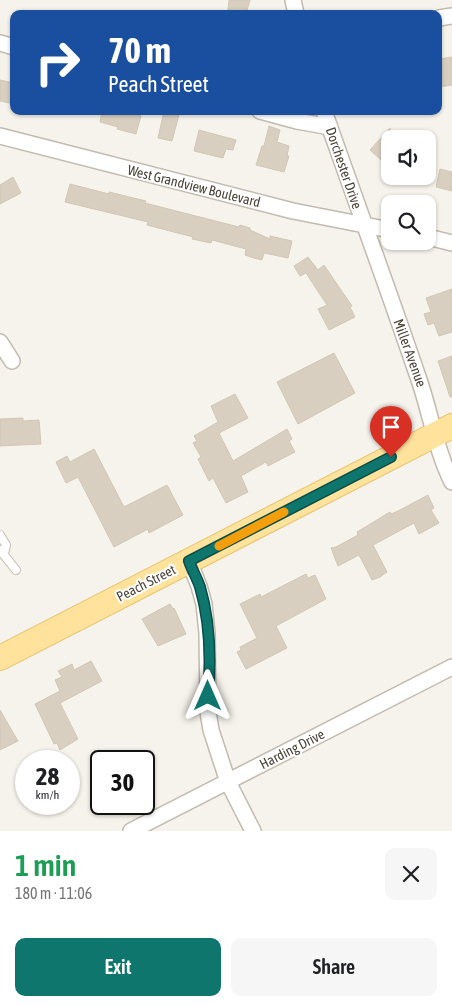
<!DOCTYPE html>
<html lang="en">
<head>
<meta charset="utf-8">
<style>
  :root { --surface:#fff; --page:#f6f6f6; --text:#202124; --muted:#757577; --accent:#0f766e }
  body { margin:0; font-family:"Asap Condensed",sans-serif; background:var(--page); color:var(--text); height:100vh; display:flex; flex-direction:column; font-size:19px; white-space:nowrap }
  * { box-sizing:border-box; margin:0 }
  p { font-size:16px; color:var(--muted) }
  .icon { flex:none; width:28px; height:28px; fill:none; stroke:currentColor; stroke-width:2; stroke-linecap:round; stroke-linejoin:round }
  .map { position:relative; height:831px; overflow:hidden }
  .panel { display:flex; flex-direction:column; background:var(--surface); flex:1 }
  .panel>* { flex:none }
  .top-card { position:absolute; left:10px; top:10px; width:432px; height:105px; border-radius:10px; box-shadow:0 1px 4px #0004; background:#1a4fa0; color:#fff; overflow:hidden }
  .buttons { position:absolute; left:381px; top:130px; display:grid; gap:10px }
  .buttons a { display:grid; place-items:center; width:55px; height:55px; border-radius:10px; background:var(--surface); box-shadow:0 1px 4px #0004; font-size:25px }
  .speed { position:absolute; left:15px; top:750px; display:flex; gap:10px; font-size:25px; font-weight:700; text-align:center }
  .speed>* { display:grid; place-content:center; width:65px; height:65px; border-radius:50%; background:var(--surface); box-shadow:0 1px 4px #0004; line-height:1 }
  .speed small { font-size:12px; font-weight:400 }
  .speed .limit { border:2px solid #111; border-radius:8px; background:#fff; color:#111 }
  .pin { position:absolute; display:grid; place-items:center; width:42px; height:42px; color:#fff; margin:-51px -21px; border-radius:50% 50% 50% 0; rotate:-45deg; box-shadow:0 0 5px #0007 }
  .pin .icon { rotate:45deg }
  .me { position:absolute; width:55px; margin:-28px; rotate:0deg; stroke-linejoin:round; filter:drop-shadow(0 0 4px #0008) }
  .turn { display:flex; align-items:center; gap:18px; height:105px; padding:0 15px; font-size:22px }
  .turn .icon { width:65px; height:65px; stroke-width:2.5 }
  .turn b { display:block; font-size:35px; line-height:42px }
  .round { display:grid; place-items:center; flex:none; width:52px; height:52px; border-radius:10px; background:var(--page) }
  .overview { display:flex; align-items:center; justify-content:space-between; height:85px; padding:0 15px }
  h1 { font-size:30px; font-weight:600; line-height:38px; color:#1e9e55 }
  .cta { display:flex; gap:10px; margin-top:auto; padding:10px 15px }
  .cta a { flex:1; height:58px; border-radius:10px; background:var(--accent); color:#fff; font-size:20px; font-weight:600; line-height:58px; text-align:center }
  .cta a+a { background:var(--page); color:var(--text) }
  .map>svg:first-child { display:block }
</style>
</head>
<body>
<div class="map">
<svg width="452" height="831" viewBox="0 0 452 831">
  <rect width="100%" height="100%" fill="#f6f3ec"/>
  <path fill="#d8cfc1" stroke="#d3c7b4" d="M229 0H250L246 14 228 10Z
    M452 57V85L439 87V59Z
    M0 80 14 83V104L0 101Z
    M102 111H135L134 114 141 116 136 134 117 129 118 127 100 122Z
    M164 111H180L172 141 158 138Z
    M269 126 280 130 277 142 289 146 287 156H289L284 172 256 165 262 146H264Z
    M390 128V168L370 150Z
    M199 130 236 140 233 150 226 149 223 158 194 151Z
    M440 169 452 172V191L436 187Z
    M13 177 21 193 0 204V185Z
    M70 184 109 194V192L146 201 145 203 239 227 240 225 250 228V230L270 239V236L292 241 288 258 264 253 262 260 254 258 245 255 246 249 212 240 211 243 192 239 193 237 147 225 148 222 65 202Z
    M308 257 318 270 324 265 352 306 350 307 355 317 329 330 318 309 327 305 306 273 300 276 294 266Z
    M452 289V332L439 336 434 323 428 325 424 314 431 312 426 298Z
    M334 353 355 393 298 424 277 382Z
    M452 356V397H450L438 361Z
    M235 394 248 418 219 433 233 461 287 429 292 439 289 441 295 452 268 466 266 462 241 476 248 492 226 503 213 478 209 481 198 459 201 457 193 443 197 441 194 436 218 422 211 406Z
    M23 418V421L39 420 41 444 0 446V419Z
    M94 449 124 507 167 485 183 515 149 533 148 529 114 547 78 477 66 483 56 462 67 456 70 462Z
    M428 495 434 508 431 510 439 523 419 534 414 523 373 545 387 572 380 577 372 580 359 555 338 566 331 548 336 547 358 535 357 532 390 512 391 514 398 511Z
    M306 574 308 578 315 575 326 599 276 626 287 648 246 669 237 652 241 650 240 647 257 638 240 604 260 594 261 597Z
    M170 604 173 609 174 608 186 634 158 646 142 619Z
    M91 661 102 681 60 703 78 739 60 750 57 743 54 744 35 704 60 691 55 680 62 677 58 671 72 664 74 670Z
    M0 710 18 741 0 750Z"/>
  <g fill="none" stroke-linecap="round" stroke-linejoin="round">
    <defs>
      <path id="lane" d="M0 535 6 545 4 554
        M0 550 16 570"/>
      <path id="street" d="M293 0 296 14
        M439 18 452 16
        M0 43 14 47
        M260 111 297 121 330 127
        M324 111C355 199 387 286 417 374 430 409 435 448 452 482
        M0 136 293 211 390 230
        M428 237 452 243
        M0 342 12 361
        M189 561 199 586 204 604 207 633 208 712 211 730 228 782 253 831
        M131 831 452 667"/>
      <path id="primary" d="M0 658 452 426"/>
    </defs>
    <use href="#lane" stroke="#c2bbae" stroke-width="10"/>
    <use href="#street" stroke="#c2bbae" stroke-width="18"/>
    <use href="#primary" stroke="#e6c16a" stroke-width="26"/>
    <use href="#lane" stroke="#fff" stroke-width="8"/>
    <use href="#street" stroke="#fff" stroke-width="15"/>
    <use href="#primary" stroke="#ffe39c" stroke-width="24"/>
  </g>
  <g fill="none" stroke-linecap="round" stroke-linejoin="round">
    <defs>
      <path id="route" d="M208 696C211 661 210 621 200 587 197 578 192 570 189 561L391 457"/>
    </defs>
    <use href="#route" stroke="#0a4d48" stroke-width="12"/>
    <use href="#route" stroke="#0f766e" stroke-width="9"/>
    <path stroke="#f59e0b" stroke-width="9" d="M219 546 284 512"/>
  </g>
  <g text-anchor="middle" dominant-baseline="central" stroke-width="4" stroke-linejoin="round" paint-order="stroke">
    <g font-size="14" fill="#4b4439" stroke="#fff">
      <text transform="translate(344 168) rotate(71)">Dorchester Drive</text>
      <text transform="translate(194 186) rotate(14)">West Grandview Boulevard</text>
      <text transform="translate(410 353) rotate(70)">Miller Avenue</text>
      <text transform="translate(146 583) rotate(-27)">Peach Street</text>
      <text transform="translate(292 749) rotate(-27)">Harding Drive</text>
    </g>
  </g>
</svg>
<div class="buttons">
<a><svg class="icon" aria-label="sound" viewBox="0 0 24 24"><path d="M4 9h4l5-4v14l-5-4H4zM17 9q2 3 0 6"/></svg></a>
<a><svg class="icon" aria-label="search" viewBox="0 0 24 24"><circle cx="10" cy="10" r="6"/><path d="M15 15l6 6"/></svg></a>
</div>
<div class="speed"><div>28<small>km/h</small></div><div class="limit">30</div></div>
<div class="pin" style="left:391px;top:457px;background:#d93025"><svg class="icon" aria-label="arrive" viewBox="0 0 24 24"><path d="M6 21V4h12l-3 4 3 4H6"/></svg></div>
<svg class="me" style="left:208px;top:696px" viewBox="-20 -20 40 40"><path d="M0-17L14 15 0 8-14 15z" fill="#0f766e" stroke="#fff" stroke-width="4"/></svg>
<div class="top-card">
<div class="turn"><svg class="icon" aria-label="right" viewBox="0 0 24 24"><path d="M7 20v-9h11M14 6l5 5-5 5"/></svg><div><b>70 m</b>Peach Street</div></div>
</div>
</div>
<section class="panel">
<div class="overview"><div><h1>1 min</h1><p>180 m · 11:06</p></div><a class="round"><svg class="icon" aria-label="close" viewBox="0 0 24 24"><path d="M6 6l12 12M18 6L6 18"/></svg></a></div>
<div class="cta"><a>Exit</a><a>Share</a></div>
</section>
</body>
</html>
